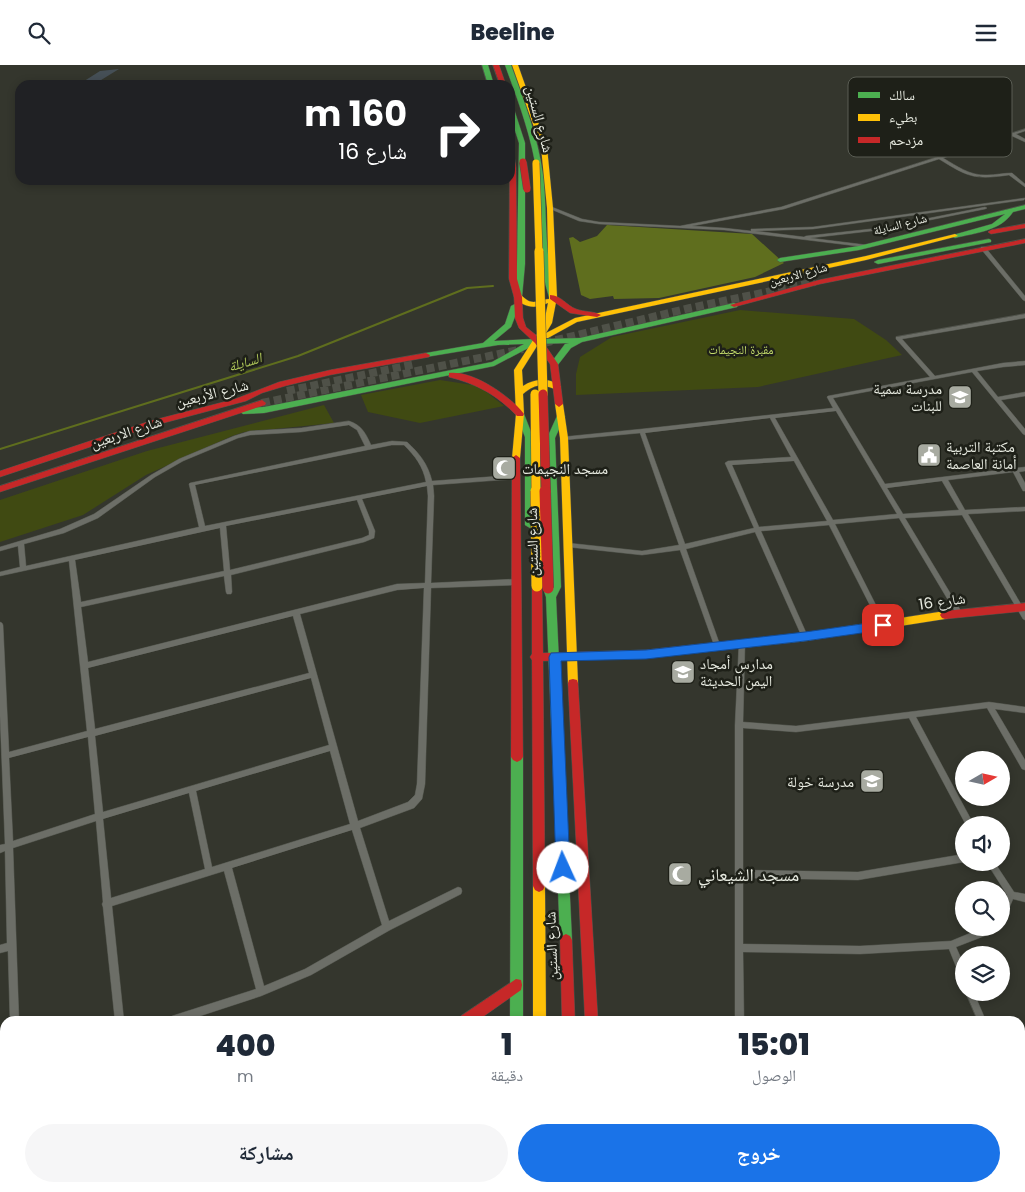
<!DOCTYPE html>
<html lang="ar">
<head>
<meta charset="utf-8">
<style>
  :root { --surface:#fff; --page:#f6f6f7; --text:#1f2937; --muted:#747a83; --accent:#1a73e8 }
  body { margin:0; font-family:Poppins,"Noto Naskh Arabic",sans-serif; background:var(--page); color:var(--text); direction:rtl; height:100vh; display:flex; flex-direction:column; font-size:19px; white-space:nowrap }
  * { box-sizing:border-box; margin:0 }
  p { font-size:16px; color:var(--muted) }
  .icon { flex:none; width:28px; height:28px; fill:none; stroke:currentColor; stroke-width:2; stroke-linecap:round; stroke-linejoin:round }
  .map { position:relative; flex:1; overflow:hidden; direction:ltr }
  .sheet { position:absolute; left:0px; top:951px; width:1025px; height:176px; display:flex; flex-direction:column; background:var(--surface); border-radius:15px 15px 0 0; box-shadow:0 2px 8px #0003; direction:rtl }
  .sheet>* { flex:none }
  .guide { position:absolute; left:15px; top:15px; width:500px; height:105px; border-radius:15px; box-shadow:0 2px 8px #0003; direction:rtl; background:#202124; color:#fff; overflow:hidden }
  .needle { width:32px; rotate:81deg }
  .fabs { position:absolute; left:955px; top:686px; display:grid; gap:10px }
  .fabs a { display:grid; place-items:center; width:55px; height:55px; border-radius:50%; background:var(--surface); box-shadow:0 2px 8px #0003; font-size:25px }
  .pin { position:absolute; display:grid; place-items:center; width:42px; height:42px; color:#fff; margin:-21px; border-radius:10px; box-shadow:0 2px 8px #0006 }
  .me { position:absolute; width:55px; margin:-28px; rotate:358deg; stroke-linejoin:round; filter:drop-shadow(0 0 4px #0008) }
  .turn { display:flex; align-items:center; gap:18px; height:105px; padding:0 25px; font-size:22px }
  .turn .icon { width:65px; height:65px; stroke-width:2.5 }
  .turn b { display:block; font-size:35px; line-height:42px }
  .eta { display:flex; justify-content:space-evenly; align-items:center; height:85px; text-align:center }
  .eta b { font-size:30px; font-weight:800; line-height:35px }
  .button { display:flex; gap:10px; margin-top:auto; padding:10px 25px }
  .button a { flex:1; height:58px; border-radius:30px; background:var(--accent); color:#fff; font-size:20px; font-weight:800; line-height:58px; text-align:center }
  .button a+a { background:var(--page); color:var(--text) }
  header { display:flex; justify-content:space-between; align-items:center; height:65px; padding:0 25px; background:var(--surface); font-size:22px; font-weight:800 }
  .map>svg:first-child { display:block }
</style>
</head>
<body>
<header><svg class="icon" aria-label="menu" viewBox="0 0 24 24"><path d="M4 6h16M4 12h16M4 18h16"/></svg>Beeline<svg class="icon" aria-label="search" viewBox="0 0 24 24"><circle cx="10" cy="10" r="6"/><path d="M15 15l6 6"/></svg></header>
<div class="map">
<svg width="1025" height="1127" viewBox="0 0 1025 1127">
  <rect width="100%" height="100%" fill="#34362d"/>
  <path fill="#404a12" d="M740 245 854 254 886 275 902 290 758 322 576 330V309L580 292 612 272Z
    M440 315 479 321 504 341 420 358 368 347 361 330Z
    M324 340 334 358 244 367 232 371 146 410 83 450 0 477V435L147 386Z"/>
  <path fill="#5f6e1e" d="M607 160 752 169 784 198 755 212 659 233 614 234 613 231 590 234 581 230 569 173 573 172 580 177 597 171Z"/>
  <g fill="none" stroke-linecap="round" stroke-linejoin="round">
    <path stroke="#5f6e1e" stroke-width="2" d="M0 384 298 291 467 223 493 221"/>
  </g>
  <path fill="#454f56" d="M119 4 93 20H78L100 6Z"/>
  <g fill="none" stroke-linecap="round" stroke-linejoin="round">
    <path stroke="#4f5148" stroke-width="8" stroke-dasharray="8 4" stroke-linecap="butt" d="M544 278 690 243 815 217
      M287 326 415 299
      M262 338 523 284"/>
    <defs>
      <path id="street" d="M1025 64V66L1016 69 1025 74V77L1012 71 943 93C957 101 970 111 987 110 995 110 1004 108 1012 108L1025 119V122L1009 110C974 115 968 112 939 94L784 144 692 161 724 163 751 166V164H753L813 162 1025 133 1024 135 813 164 755 166 804 172 806 171 880 163 985 142 987 143 985 144 880 165 810 173 867 180V182H865L724 165 599 159 579 156 548 143 552 142 582 154 599 157 680 161 781 142Z
        M981 182H985L1025 231V236L1023 235 981 184Z
        M1025 249V253L902 274 935 311 1003 298 1025 296V300L1003 302 977 306 998 332 1025 327V331L1001 335 1025 364V370L1023 369 972 307 833 333 885 419 1025 402V406L1019 407 1025 418V426H1023L1013 407 948 415 965 445 1025 442V446L968 449 1025 546V555L1023 554 962 450 905 453 961 546 962 548 961 550H957L899 453 835 459 886 560 885 562H881L880 560 829 460 761 466 808 572 807 574H803L802 572 755 467 686 484 720 580 719 582H715L714 580 680 485 642 490 568 482 565 480 568 478 642 486 679 480 640 368 564 375 562 374V372L642 364 833 343 827 332 828 331 930 312 896 274V272ZM836 346 897 449 833 455 775 353ZM770 353 791 392 728 396 725 398 754 463 685 479 645 368ZM794 396 827 456 759 462 732 400ZM942 416 959 445 903 449 887 423Z
        M349 356C362 360 366 369 371 380L392 376 407 377C419 388 428 399 432 416L515 410 518 412 515 414 433 420 434 431 431 518 517 514 520 517 517 520 431 523 425 719 422 734 414 743 360 763 389 856 458 822 461 823 462 826 461 829 390 865 311 910 261 931 185 956H167L169 953 172 951 256 924 224 806 112 841 124 956H115L103 842 102 839 103 837 96 756 13 783 19 956H10L8 886 0 888V880L7 878 5 786 0 788V780L5 779 0 651V557L2 558 3 560 9 687 87 666 69 496 0 511V507L20 502 18 481 0 486V482L60 464 94 449 151 410 179 394 234 371 250 366 301 363ZM349 360 357 365 365 381 190 418 189 419 199 462 26 501 24 479 64 468 98 453 155 412 183 396 238 373 250 370 301 367ZM392 380H404C415 391 423 401 426 417L205 461 195 420ZM427 421 428 431 425 518 397 519 88 597 81 542 224 511 226 527 227 529H231L232 527 231 510 364 477 374 473 375 466 362 434ZM357 435 369 466V470L362 473 230 505 226 461ZM220 463 224 506 81 537 75 495ZM424 523 417 719 415 730 408 737 358 756 300 549 397 525ZM293 551 309 608 95 664 88 603ZM311 613 329 680 103 747 95 671ZM88 672 95 749 13 776 9 693ZM330 686 350 759 212 802 196 726ZM189 728 205 804 111 833 103 754ZM352 765 382 860 305 904 264 921 232 803Z
        M742 575 744 576 745 578 743 657 796 661 989 637 1025 642V648L995 644 1025 695V705L1022 704 987 643 916 652 974 760H966L909 653 796 667 743 663V805L858 807 964 789V797L858 815 743 813V879L860 881 951 876 985 862H1001L1000 865 956 882 964 900V915L961 914 949 884 860 889 743 887 744 956H735V660L739 578 740 576Z
        M987 798H995L1014 827 1025 829V837L1013 834 1004 855 1001 856V842L1007 830Z
        M966 928H974L986 956H978Z
        M1020 1042 1023 1044 1025 1047V1064L1022 1062 1020 1059Z
        M1025 1064V1074L1020 1075V1065Z
        M130 1122H140V1127H130Z
        M398 1122H408L409 1127H399Z
        M759 1122H769L771 1127H761Z"/>
      <path id="fast" d="M482 0H488L494 20H488Z
        M505 0H511C524 36 538 72 543 110 548 152 543 192 557 232L553 234 549 232C536 192 541 152 537 110 532 72 518 36 505 0Z
        M510 39 513 41 525 78V199L522 232 518 234 514 232 517 199 519 78 510 50Z
        M1025 140V144L1013 147C1001 166 975 168 955 173L953 172V170L992 159 1005 149 859 185 780 197 777 195 780 193 859 181Z
        M989 174 991 175V177L878 199 874 197 878 195Z
        M734 238 738 240 737 242 582 277 571 283 557 301H554L550 299 565 279 569 278 536 279 494 301 264 348 243 349 239 346 243 343 264 342 492 297 524 279 498 280 426 292 422 290 426 288 483 278 505 259 511 241 515 239 519 241 511 262 494 276 533 274 545 269 549 271 545 274 580 273Z
        M520 346 524 349 533 372 535 460 530 463 525 460V372L516 349Z
        M561 348 565 351 555 373 561 522 556 532 572 875 570 879 566 881 562 879 560 875 546 532 543 523 545 520H551L547 373 557 351Z
        M517 687 521 689 523 692V956H510L511 692 513 689Z
        M22 1122H46L44 1127H20Z
        M585 1122H599L600 1127H586Z"/>
      <path id="slow" d="M512 0H518L547 82 553 143 557 232 552 258 546 268 575 253 866 191 955 169 958 171 866 195 577 257 548 273H542L522 305 523 321C535 313 550 312 561 322L557 325C541 319 537 318 523 329L524 349 520 393 519 395H513L512 393 516 349 514 305 544 258 548 238C535 244 524 243 514 232L521 230C533 242 536 235 549 234V232L547 143 541 82Z
        M559 336 563 339 568 373 578 618 577 621 573 622 569 621 568 618 560 373 555 339Z
        M945 546 948 547 950 550 948 553 945 554 805 576 729 584 725 583 724 580 725 577 729 576 805 568Z
        M539 815 543 817 545 821 546 956H533V821L535 817Z
        M522 1122H536L537 1127H523Z
        M546 1122H560L562 1127H548Z
        M607 1122H621L623 1127H609Z"/>
      <path id="jam" d="M493 0H499L506 20H500Z
        M510 82 513 84 516 103 517 214 522 232 523 253 526 262 541 274 558 299 563 339 559 342 555 339 550 299 535 278 519 263 515 253 514 232 509 214Z
        M1025 159V163L991 169 988 167 991 165Z
        M1025 174V178L820 219 734 242 730 240 819 215Z
        M550 230C561 230 567 241 576 244 584 247 594 246 601 250L597 252 570 248 550 234Z
        M426 288 430 290 429 292 330 310 285 321 262 328 246 336 156 360 0 412V406L150 356 235 334 279 317 330 305Z
        M449 308C473 305 510 331 524 349L523 351H517C497 330 477 319 449 312Z
        M262 335 266 338 265 340 0 427V421Z
        M516 390 520 393 523 692 521 695 517 697 513 695 511 692 512 393Z
        M537 517 542 521 543 588 646 585 729 576 733 577 734 580 733 583 729 584 646 593 543 596 545 821 543 825 539 827 535 825 533 821 532 595 530 592 532 589V521Z
        M1025 538V546L945 554 942 553 940 550 942 547 945 546Z
        M573 614 577 615 578 618 598 956H585L568 618 569 615Z
        M566 869 570 871 572 875 575 956H562L560 875 562 871Z
        M516 914 521 915 522 920 521 925 477 956H460L461 951Z"/>
    </defs>
    <use href="#street" stroke="#50534b" stroke-width="1"/>
    <use href="#fast" stroke="#50534b" stroke-width="1"/>
    <use href="#slow" stroke="#50534b" stroke-width="1"/>
    <use href="#jam" stroke="#50534b" stroke-width="1"/>
    <use href="#street" fill="#6c6e67" fill-rule="evenodd"/>
    <use href="#fast" fill="#4caf50" fill-rule="evenodd"/>
    <use href="#slow" fill="#ffc107" fill-rule="evenodd"/>
    <use href="#jam" fill="#c62828" fill-rule="evenodd"/>
    <defs>
      <path id="slow-bridge-far2" d="M536 98 539 187"/>
      <path id="slow-bridge-far1" d="M539 186 543 329
        M535 329 536 427"/>
      <path id="slow-bridge" d="M536 426 537 521"/>
      <path id="jam-bridge-far2" d="M523 97 527 124"/>
      <path id="jam-bridge-far1" d="M543 329 546 427"/>
      <path id="jam-bridge" d="M545 426 548 523"/>
    </defs>
    <use href="#slow-bridge-far2" stroke="#50534b" stroke-width="8" stroke-linecap="butt"/>
    <use href="#slow-bridge-far1" stroke="#50534b" stroke-width="10" stroke-linecap="butt"/>
    <use href="#slow-bridge" stroke="#50534b" stroke-width="12" stroke-linecap="butt"/>
    <use href="#jam-bridge-far2" stroke="#50534b" stroke-width="8" stroke-linecap="butt"/>
    <use href="#jam-bridge-far1" stroke="#50534b" stroke-width="10" stroke-linecap="butt"/>
    <use href="#jam-bridge" stroke="#50534b" stroke-width="12" stroke-linecap="butt"/>
    <use href="#slow-bridge-far2" stroke="#ffc107" stroke-width="7"/>
    <use href="#slow-bridge-far1" stroke="#ffc107" stroke-width="9"/>
    <use href="#slow-bridge" stroke="#ffc107" stroke-width="11"/>
    <use href="#jam-bridge-far2" stroke="#c62828" stroke-width="7"/>
    <use href="#jam-bridge-far1" stroke="#c62828" stroke-width="9"/>
    <use href="#jam-bridge" stroke="#c62828" stroke-width="11"/>
  </g>
  <path fill="#1a73e8" stroke="#114b97" d="M883 556 889 560 883 565 805 576 646 594 561 596 570 803 568 807 563 809 558 807 556 803 549 592 551 588 646 585 805 567Z"/>
  <defs>
    <symbol id="school-square" viewBox="-11 -11 22 22"><rect x="-9" y="-9" width="18" height="18" rx="4" fill="#a8aba1" stroke="#1e2018"/><path d="M0-5L7-2L0 1L-7-2ZM-4 1L0 2.5L4 1V4Q0 6-4 4Z" fill="#fff"/></symbol>
    <symbol id="civic-square" viewBox="-11 -11 22 22"><rect x="-9" y="-9" width="18" height="18" rx="4" fill="#a8aba1" stroke="#1e2018"/><path d="M-.6-6.5H3V-4.5H.6V-3L4-1V1h2V6H-6V1h2V-1L-.6-3ZM-1.2 2.5V6h2.4V2.5Z" fill="#fff"/></symbol>
    <symbol id="mosque-square" viewBox="-11 -11 22 22"><rect x="-9" y="-9" width="18" height="18" rx="4" fill="#a8aba1" stroke="#1e2018"/><path d="M3.5-4.9A6 6 0 1 0 3.5 4.9A5 5 0 1 1 3.5-4.9Z" fill="#fff"/></symbol>
  </defs>
  <g fill-rule="evenodd">
    <use href="#school-square" x="946" y="318" width="28" height="28"/>
    <use href="#civic-square" x="915" y="376" width="28" height="28"/>
    <use href="#mosque-square" x="490" y="389" width="28" height="28"/>
    <use href="#school-square" x="669" y="593" width="28" height="28"/>
    <use href="#school-square" x="858" y="702" width="28" height="28"/>
    <use href="#mosque-square" x="666" y="795" width="28" height="28"/>
  </g>
  <g text-anchor="middle" dominant-baseline="central" stroke-width="5" stroke-linejoin="round" paint-order="stroke">
    <g font-size="12" fill="#e7eae0" stroke="#1e2018">
      <text transform="translate(900 159) rotate(-14)">شارع السايلة</text>
      <text transform="translate(798 209) rotate(-15)">شارع الاربعين</text>
    </g>
    <g font-size="12" fill="#c2da6a" stroke="#1e2018">
      <text x="741" y="284">مقبرة النجيمات</text>
    </g>
    <g font-size="14" font-style="italic" fill="#b4cc5b" stroke="#1e2018">
      <text transform="translate(245 297) rotate(-17)">السايلة</text>
    </g>
    <g font-size="15" fill="#e7eae0" stroke="#1e2018">
      <text transform="translate(540 54) rotate(75)">شارع الستين</text>
      <text transform="translate(212 328) rotate(-14)">شارع الأربعين</text>
      <text transform="translate(126 367) rotate(-18)">شارع الاربعين</text>
      <text transform="translate(532 477) rotate(-91)">شارع الستين</text>
      <text transform="translate(942 536) rotate(-8)">شارع 16</text>
      <text transform="translate(551 881) rotate(-92)">شارع الستين</text>
    </g>
    <g font-size="15" fill="#e7eae0" stroke="#1e2018" text-anchor="start">
      <text x="942" y="323" text-anchor="end">مدرسة سمية<tspan x="942" dy="17">للبنات</tspan></text>
      <text x="946" y="381">مكتبة التربية<tspan x="946" dy="17">أمانة العاصمة</tspan></text>
      <text x="522" y="403">مسجد النجيمات</text>
      <text x="700" y="598">مدارس أمجاد<tspan x="700" dy="17">اليمن الحديثة</tspan></text>
      <text x="854" y="716" text-anchor="end">مدرسة خولة</text>
    </g>
    <g font-size="18" fill="#e7eae0" stroke="#1e2018" text-anchor="start">
      <text x="698" y="809">مسجد الشيعاني</text>
    </g>
  </g>
  <rect x="848" y="12" width="164" height="80" rx="8" fill="#1e2018" stroke="#5a5d54" stroke-width="1"/>
  <rect x="858" y="27" width="22" height="6" fill="#4caf50"/>
  <rect x="858" y="49" width="22" height="7" fill="#ffc107"/>
  <rect x="858" y="72" width="22" height="6" fill="#c62828"/>
  <g font-size="14" fill="#e7eae0">
    <text x="889" y="35">سالك</text>
    <text x="889" y="57">بطيء</text>
    <text x="889" y="80">مزدحم</text>
  </g>
</svg>
<div class="fabs">
<a><svg class="needle" viewBox="-14 -14 28 28"><path d="M0-13l5 13h-10z" fill="#e53935"/><path d="M0 13l5-13h-10z" fill="#747a83"/></svg></a>
<a><svg class="icon" aria-label="sound" viewBox="0 0 24 24"><path d="M4 9h4l5-4v14l-5-4H4zM17 9q2 3 0 6"/></svg></a>
<a><svg class="icon" aria-label="search" viewBox="0 0 24 24"><circle cx="10" cy="10" r="6"/><path d="M15 15l6 6"/></svg></a>
<a><svg class="icon" aria-label="layers" viewBox="0 0 24 24"><path d="M12 4l9 5-9 5-9-5zM3 14l9 5 9-5"/></svg></a>
</div>
<div class="pin" style="left:883px;top:560px;background:#d93025"><svg class="icon" aria-label="arrive" viewBox="0 0 24 24"><path d="M6 21V4h12l-3 4 3 4H6"/></svg></div>
<svg class="me" style="left:563px;top:803px" viewBox="-20 -20 40 40"><circle r="19" fill="#fff"/><path d="M0-13L10 11 0 6-10 11z" fill="#1a73e8"/></svg>
<div class="guide">
<div class="turn"><svg class="icon" aria-label="right" viewBox="0 0 24 24"><path d="M7 20v-9h11M14 6l5 5-5 5"/></svg><div><b>160 m</b>شارع 16</div></div>
</div>
<section class="sheet">
<div class="eta">
<div><b>15:01</b><p>الوصول</p></div>
<div><b>1</b><p>دقيقة</p></div>
<div><b>400</b><p>m</p></div>
</div>
<div class="button"><a>خروج</a><a>مشاركة</a></div>
</section>
</div>
</body>
</html>
